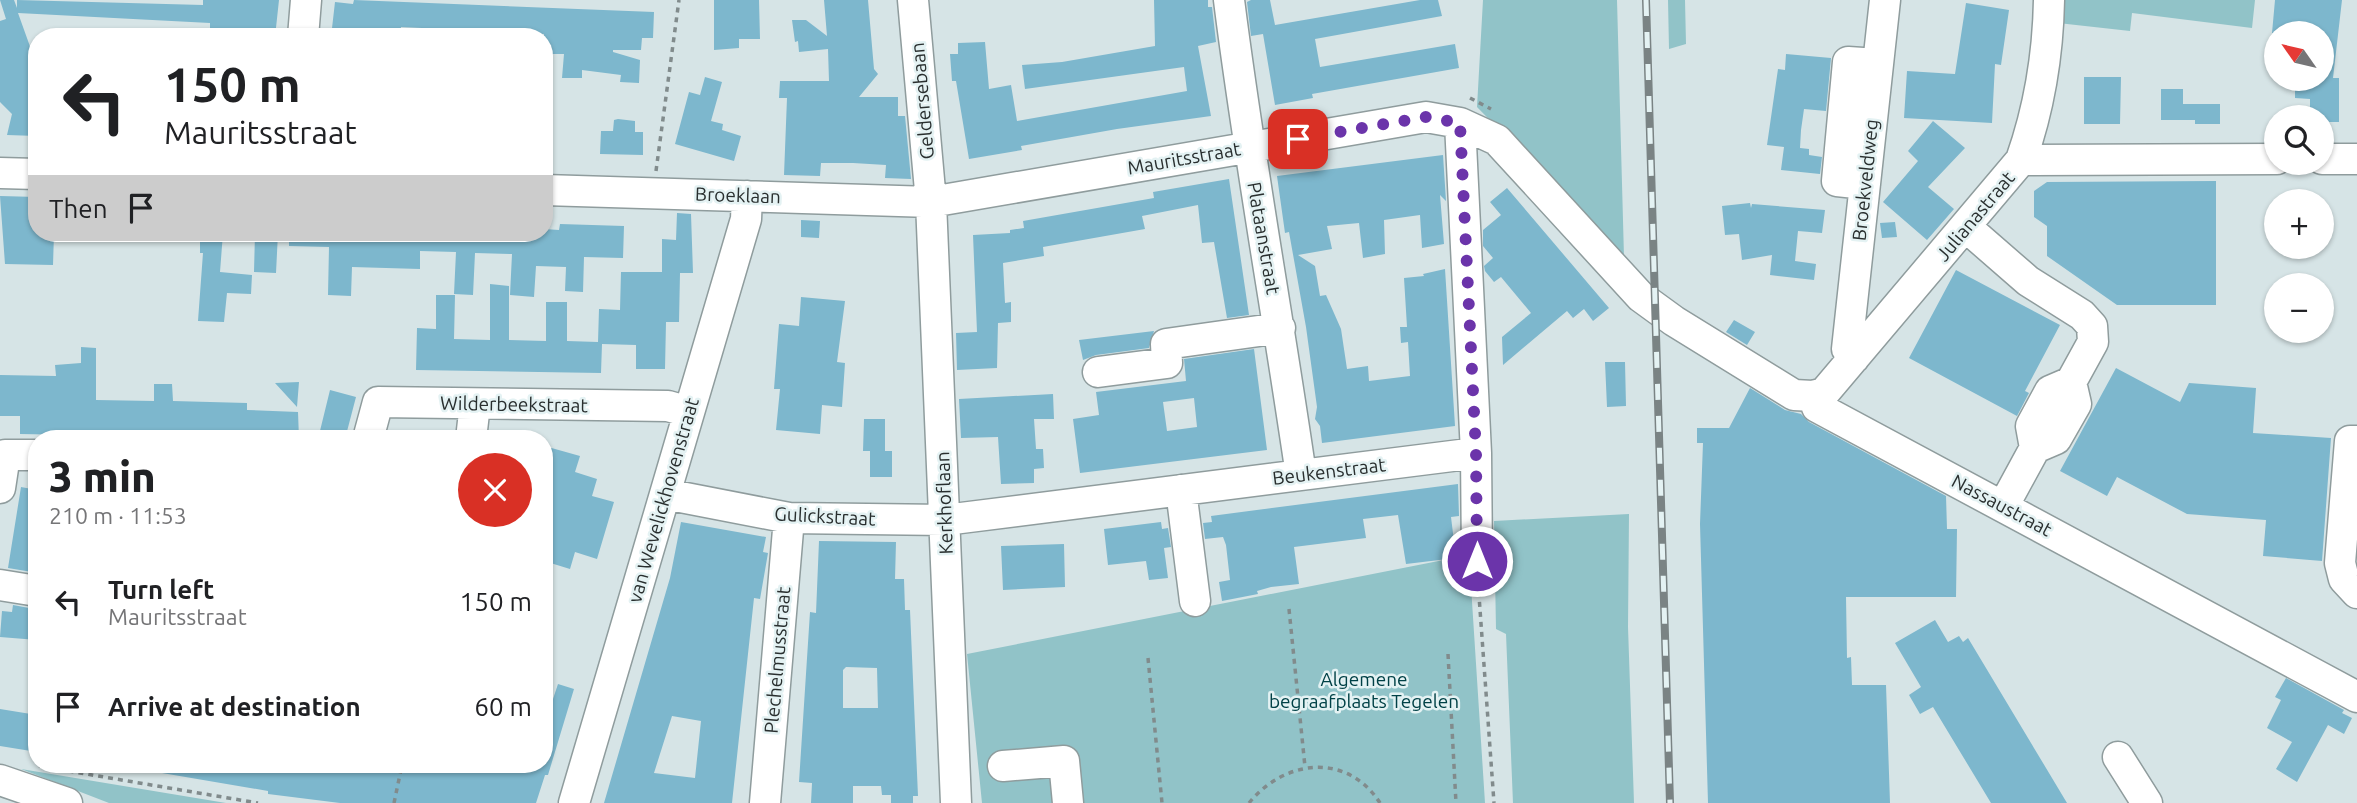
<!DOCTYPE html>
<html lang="en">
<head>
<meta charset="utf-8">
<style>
  :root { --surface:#fff; --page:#f2f2f2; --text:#202124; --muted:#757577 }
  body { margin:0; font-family:Ubuntu,sans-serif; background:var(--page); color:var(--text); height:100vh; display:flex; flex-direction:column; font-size:26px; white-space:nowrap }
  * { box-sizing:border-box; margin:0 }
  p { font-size:23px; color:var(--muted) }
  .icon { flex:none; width:38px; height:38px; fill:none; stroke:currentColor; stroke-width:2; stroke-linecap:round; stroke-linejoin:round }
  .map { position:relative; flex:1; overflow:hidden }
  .details { position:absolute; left:28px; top:430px; width:525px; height:343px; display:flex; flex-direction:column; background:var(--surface); border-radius:28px; box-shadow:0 2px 5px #0004 }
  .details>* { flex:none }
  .guide { position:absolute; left:28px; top:28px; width:525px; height:214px; border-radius:28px; box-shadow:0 2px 5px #0004; background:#fff; color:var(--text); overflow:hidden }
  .needle { width:46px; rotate:304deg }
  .controls { position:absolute; left:2264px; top:21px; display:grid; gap:14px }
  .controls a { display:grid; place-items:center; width:70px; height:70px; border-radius:50%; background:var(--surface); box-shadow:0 2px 5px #0004; font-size:35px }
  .pin { position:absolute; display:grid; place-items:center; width:60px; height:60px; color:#fff; margin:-30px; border-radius:14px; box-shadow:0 4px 10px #0006 }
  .me { position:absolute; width:77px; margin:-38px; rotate:0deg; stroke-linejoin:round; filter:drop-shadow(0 0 5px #0008) }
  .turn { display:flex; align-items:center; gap:24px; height:147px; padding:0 21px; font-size:32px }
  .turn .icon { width:91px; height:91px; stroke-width:2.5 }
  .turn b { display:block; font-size:49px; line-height:60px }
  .then { display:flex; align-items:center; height:66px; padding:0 21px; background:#0003; gap:14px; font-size:26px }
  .round { display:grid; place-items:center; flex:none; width:74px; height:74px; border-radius:37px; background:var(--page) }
  .summary { display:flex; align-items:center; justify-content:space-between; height:119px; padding:0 21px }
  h1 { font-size:42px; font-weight:800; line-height:52px }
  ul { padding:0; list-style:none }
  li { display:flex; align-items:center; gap:21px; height:105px; padding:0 21px }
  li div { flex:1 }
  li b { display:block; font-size:26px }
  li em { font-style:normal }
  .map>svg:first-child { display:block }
</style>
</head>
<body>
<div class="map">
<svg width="2357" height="803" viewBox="0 0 2357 803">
  <rect width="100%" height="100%" fill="#d6e4e6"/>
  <path fill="#91c3c8" d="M1483 0H1617L1624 257 1477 107Z
    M1668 0H1685L1686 44 1669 49Z
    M2058 0H2255L2252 28 2132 13 2130 31 2058 23Z
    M1629 514 1628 627 1634 803H1513L1506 634 1496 629 1494 521Z
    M1469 555 1485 803H982L967 654Z
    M21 769 226 803H109Z"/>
  <path fill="#7db7cd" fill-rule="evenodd" d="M0 0H14L17 8V0L203 5V0H279L275 37H210V23L18 13 37 66V136L7 135 12 114 0 102V21L6 19Z
    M354 0 654 12 653 38H642L641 50H613V52L640 60 639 83 620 82 621 75 582 70V78H562L564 54H544V34L401 27 400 36 331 37 335 2 353 4Z
    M714 0H759L760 39H739V48L714 50Z
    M824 0H868L874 69 878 74 859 97H898V116H905L911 179 885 178 886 165 853 163H821L820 176 784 175 787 98H779L780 81H829L828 49 799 52 798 41 795 42 792 20H806L827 36Z
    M1154 0H1208V7H1212L1216 42 1198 46 1211 116 1117 129 1021 146 1022 150 969 159 956 81H952L950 54H958V43L985 42 989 89 1011 85 1017 121 1187 91 1184 67 1025 89 1022 65 1062 62 1155 46Z
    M1251 0H1270L1275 25 1420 0H1438L1442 16 1315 39 1320 67 1455 44 1459 68 1312 94 1313 98 1275 105 1263 34 1251 36 1247 2Z
    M2275 0H2342L2333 78H2339V122H2322V117H2310V99L2295 98V79H2322V33H2272Z
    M1966 3 2009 10 2001 65 1995 64 1992 123 1904 118 1907 71 1955 74Z
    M1786 54 1831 58 1826 111 1804 109 1801 130 1800 148 1809 149V155L1822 157 1820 174 1781 170 1784 147 1767 145 1778 69 1785 70Z
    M705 77 722 82 711 121 723 124 722 130 741 136 734 161 675 144 689 92 700 95Z
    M2084 77H2121L2120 124H2084Z
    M2161 89H2183V104H2220V124H2195V120H2161Z
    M618 119 635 121V132H643V155L600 154 601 131H613L614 120Z
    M1933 121 1965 148 1928 187 1954 209 1927 240 1883 202 1918 161 1908 151Z
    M1443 155 1446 201 1440 195 1444 244 1422 248 1420 215 1384 220 1385 254 1363 258 1359 223 1327 226 1332 249 1298 255 1315 266 1320 296 1326 295 1341 329 1347 369 1368 366 1369 381 1410 376 1408 342 1401 343 1400 327H1407L1404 278 1424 276 1423 274 1445 269 1455 426 1322 443 1320 426 1315 419 1317 407 1306 327 1289 232 1285 233 1277 176Z
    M1229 179 1249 315 1227 318 1214 242 1202 243 1198 205 1142 216 1145 229 1043 247 1044 256 1003 263 1005 303 1011 302V322L998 323 997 368 957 370 956 333 977 332 973 235 1010 233V230L1024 228 1023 221 1154 198 1153 192Z
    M2216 181V305H2117L2047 256V226L2034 217V191L2047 182Z
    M1507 188 1609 308 1593 321 1584 309 1573 318 1567 311 1503 365 1502 337 1531 313 1501 277 1494 282 1485 271 1484 266 1493 258 1483 246V230L1501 215 1490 202Z
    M0 196 37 197V233H54L53 265 5 264Z
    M1750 203 1751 208 1752 204 1825 210 1822 233 1798 231 1795 261 1816 264 1814 280 1770 275 1772 255 1742 260 1739 234 1725 235 1722 206Z
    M677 213 691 214 693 273H680L679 322H666L665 369H636V345L602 344 601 373 416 370 417 328 436 329V295H455L454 339 490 340V284L509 286V340L546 341V302H567V341L598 342 599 309 620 310 621 272H662V239L676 240Z
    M801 220 820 221 819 238 801 237Z
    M1895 222 1897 237 1882 238 1880 223Z
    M560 224 624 226 623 258 584 257 583 292 565 291 566 267 536 266 534 297 510 295 512 254 475 253 473 295 454 294 456 252 420 251V269L352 267 351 296 328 295 329 247 289 246V233H544V229L559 230Z
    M200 233H223L220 272 252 275 251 294 227 293 224 322 198 321 203 253H200Z
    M255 233H278L276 273 254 272Z
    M1956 270 2060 325 2025 391 2029 393 2017 416 1909 358Z
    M801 297 845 301 837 362 845 363 842 407 822 405 820 434 776 430 780 389H774L779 324 799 326Z
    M1734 320 1755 332 1747 345 1726 332Z
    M1154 331 1149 348 1096 355 1083 360 1079 340Z
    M81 347 96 348V400L154 401V384H172L173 401 247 403V410L298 412 299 439 20 434V416H0V375L56 376 55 365 81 363Z
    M1254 349 1267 450 1080 473 1073 419 1099 415 1096 392 1186 381 1184 359ZM1194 398 1197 427 1167 431 1163 402Z
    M1605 362H1625L1626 406 1607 407Z
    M2116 368 2180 402 2189 383 2256 388 2253 433 2331 438 2322 561 2263 556 2266 520 2187 514 2117 477 2107 496 2060 471Z
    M299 382 297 407 275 383Z
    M1750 388 1785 410 1801 414 1809 422 1946 496 1947 529H1957L1956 597H1846L1847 658 1851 657 1852 685H1886L1890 803H1708L1700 524 1703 443H1697V428H1729Z
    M330 390 356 397 345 439H318Z
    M1053 394 1054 419H1034L1036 449H1043L1044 468 1034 469V483L1001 484 998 437 961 438 959 399Z
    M864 419H885V451H892V477H870V451H863Z
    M548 447 580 456 575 472 597 479 592 496 614 502 597 559 575 552 570 569 544 561V463Z
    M1458 484 1459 516 1451 517 1456 558 1406 564 1398 515 1363 519 1366 538 1294 547 1299 584 1271 587 1257 591 1258 594 1222 601 1219 582 1230 580 1226 545 1223 537 1205 539 1203 523 1212 522 1211 516Z
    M21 487 37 490V556L32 572 8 568Z
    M681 522 766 537 763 552 768 553 760 599 754 598 732 803H604L670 578ZM672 716 701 721 695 778 654 773Z
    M1161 522 1162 529 1168 528 1171 547 1164 548 1168 578 1149 580 1146 561 1108 565 1104 529Z
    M819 541 896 542 895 579H904L905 610H910L918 796H913V803H891V795H882L881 786H853V803H811L812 783 799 782 810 612 816 613ZM846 667 877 668 878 708H843V670Z
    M1064 544 1065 587 1003 590 1001 546Z
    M13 605 29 608V612L37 614V640L0 637 2 611 12 612Z
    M1935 620 1948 642 1959 636 1963 642 1968 638 2067 803H1991L1933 707 1920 714 1909 695 1921 687 1895 643Z
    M2286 678 2344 710 2342 713 2352 718 2344 734 2328 725 2297 782 2276 769 2292 742 2267 728 2281 700 2275 697Z
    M558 684 574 689 548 775H545L536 803H340L268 794V791L162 773 163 765H333L386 773 387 769 419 771 421 765H544V696L553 699Z
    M0 709 37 715V752L0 746Z"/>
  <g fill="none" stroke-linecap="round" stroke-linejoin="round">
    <defs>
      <path id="minor" d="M913 0 931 202 956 803
        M1229 0C1249 159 1278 316 1301 475
        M303 37 306 0
        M1460 123 1476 453 1477 560
        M2322 159H2357
        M2021 160 2277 159
        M0 173 37 174
        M1865 184 1837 181 1848 62 1878 64
        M544 190 931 202 1426 117 1460 123 1497 140 1641 297 1674 321 1794 395 1813 396 1824 393 2021 160C2039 109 2048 54 2049 0
        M1966 227 2028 281 2082 315 2092 326 2093 342 2071 382 2076 404 2056 439 2035 448 2004 505
        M1854 358 1847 349 1885 0
        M1098 372 1167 363 1166 344 1280 328
        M1813 396 1817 407 2357 697
        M368 439 378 402 668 406 689 412
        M471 439 475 404
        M2357 441H2350L2340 563 2344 579 2357 593
        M2035 448 2031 426 2050 391 2071 382
        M0 488 5 455H37
        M1181 490 1195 601
        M665 494 789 518 945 520 1476 453
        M0 585 37 591
        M2118 757 2147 803
        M1003 766 1064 761 1068 803
        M0 780 67 803
        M574 803 746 219 747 196
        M765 803 789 518"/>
    </defs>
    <use href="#minor" stroke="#8f9c9d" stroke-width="33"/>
    <path stroke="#818b8c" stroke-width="3.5" stroke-dasharray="5 5" stroke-linecap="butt" d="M1470 98 1491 109
      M656 171 679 0
      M1478 582 1494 803
      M1289 609 1305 767
      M1448 654 1456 803
      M1148 658 1162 803
      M39 766 258 803
      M394 803 402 765
      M1249 803C1285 759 1347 752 1380 803"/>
    <use href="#minor" stroke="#fff" stroke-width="30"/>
    <defs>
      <path id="rail" d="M1646 0 1670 803"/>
    </defs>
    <use href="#rail" stroke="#7a8384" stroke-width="8"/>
    <use href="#rail" stroke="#e4f2f3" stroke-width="5" stroke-dasharray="16" stroke-linecap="butt"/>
  </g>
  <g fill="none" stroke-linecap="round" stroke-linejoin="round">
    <path stroke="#6b34aa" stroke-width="12" stroke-dasharray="0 21.6" d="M1298 139 1426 117 1460 123 1476 453 1477 561"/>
  </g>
  <g text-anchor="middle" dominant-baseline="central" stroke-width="5" stroke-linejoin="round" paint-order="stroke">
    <g font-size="19" fill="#292f2f" stroke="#e4f2f3">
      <text transform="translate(922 101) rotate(-95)">Geldersebaan</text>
      <text transform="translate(1184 158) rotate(-10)">Mauritsstraat</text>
      <text transform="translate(1865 180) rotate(-84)">Broekveldweg</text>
      <text transform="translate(738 195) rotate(2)">Broeklaan</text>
      <text transform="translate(1975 216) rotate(-50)">Julianastraat</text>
      <text transform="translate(1264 238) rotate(80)">Plataanstraat</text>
      <text transform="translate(514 404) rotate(1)">Wilderbeekstraat</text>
      <text transform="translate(1329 471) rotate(-7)">Beukenstraat</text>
      <text transform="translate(663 500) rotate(-74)">van Wevelickhovenstraat</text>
      <text transform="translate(944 503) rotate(-92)">Kerkhoflaan</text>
      <text transform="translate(2002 505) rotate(28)">Nassaustraat</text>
      <text transform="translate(825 516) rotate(3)">Gulickstraat</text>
      <text transform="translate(777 660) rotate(-85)">Plechelmusstraat</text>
    </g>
    <g font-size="19" fill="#004146" stroke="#e4f2f3">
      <text x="1364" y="679">Algemene<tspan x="1364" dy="22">begraafplaats Tegelen</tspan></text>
    </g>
  </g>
</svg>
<div class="controls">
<a><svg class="needle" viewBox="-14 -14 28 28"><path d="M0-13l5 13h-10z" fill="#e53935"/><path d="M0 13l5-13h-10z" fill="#757577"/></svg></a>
<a><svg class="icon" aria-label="search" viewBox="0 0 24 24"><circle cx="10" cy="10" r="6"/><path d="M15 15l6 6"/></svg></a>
<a>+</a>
<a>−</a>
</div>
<div class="pin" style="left:1298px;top:139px;background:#d93025"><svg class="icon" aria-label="arrive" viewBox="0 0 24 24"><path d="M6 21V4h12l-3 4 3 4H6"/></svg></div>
<svg class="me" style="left:1477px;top:561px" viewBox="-20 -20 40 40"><circle r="17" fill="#6b34aa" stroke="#fff" stroke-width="3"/><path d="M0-11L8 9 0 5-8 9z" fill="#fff"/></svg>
<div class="guide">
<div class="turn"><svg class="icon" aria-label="left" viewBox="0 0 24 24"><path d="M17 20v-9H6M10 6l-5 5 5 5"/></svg><div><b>150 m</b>Mauritsstraat</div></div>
<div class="then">Then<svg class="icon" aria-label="arrive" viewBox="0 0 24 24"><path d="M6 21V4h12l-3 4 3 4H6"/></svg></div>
</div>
<section class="details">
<div class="summary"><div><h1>3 min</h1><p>210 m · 11:53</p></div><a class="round" style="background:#d93025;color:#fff"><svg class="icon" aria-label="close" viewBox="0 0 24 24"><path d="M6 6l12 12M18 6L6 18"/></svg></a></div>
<ul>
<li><svg class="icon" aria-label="left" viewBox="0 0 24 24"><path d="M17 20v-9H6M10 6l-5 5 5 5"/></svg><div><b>Turn left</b><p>Mauritsstraat</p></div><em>150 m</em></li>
<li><svg class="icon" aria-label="arrive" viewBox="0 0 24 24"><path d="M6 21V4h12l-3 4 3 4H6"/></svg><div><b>Arrive at destination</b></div><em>60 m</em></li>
</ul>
</section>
</div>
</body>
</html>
